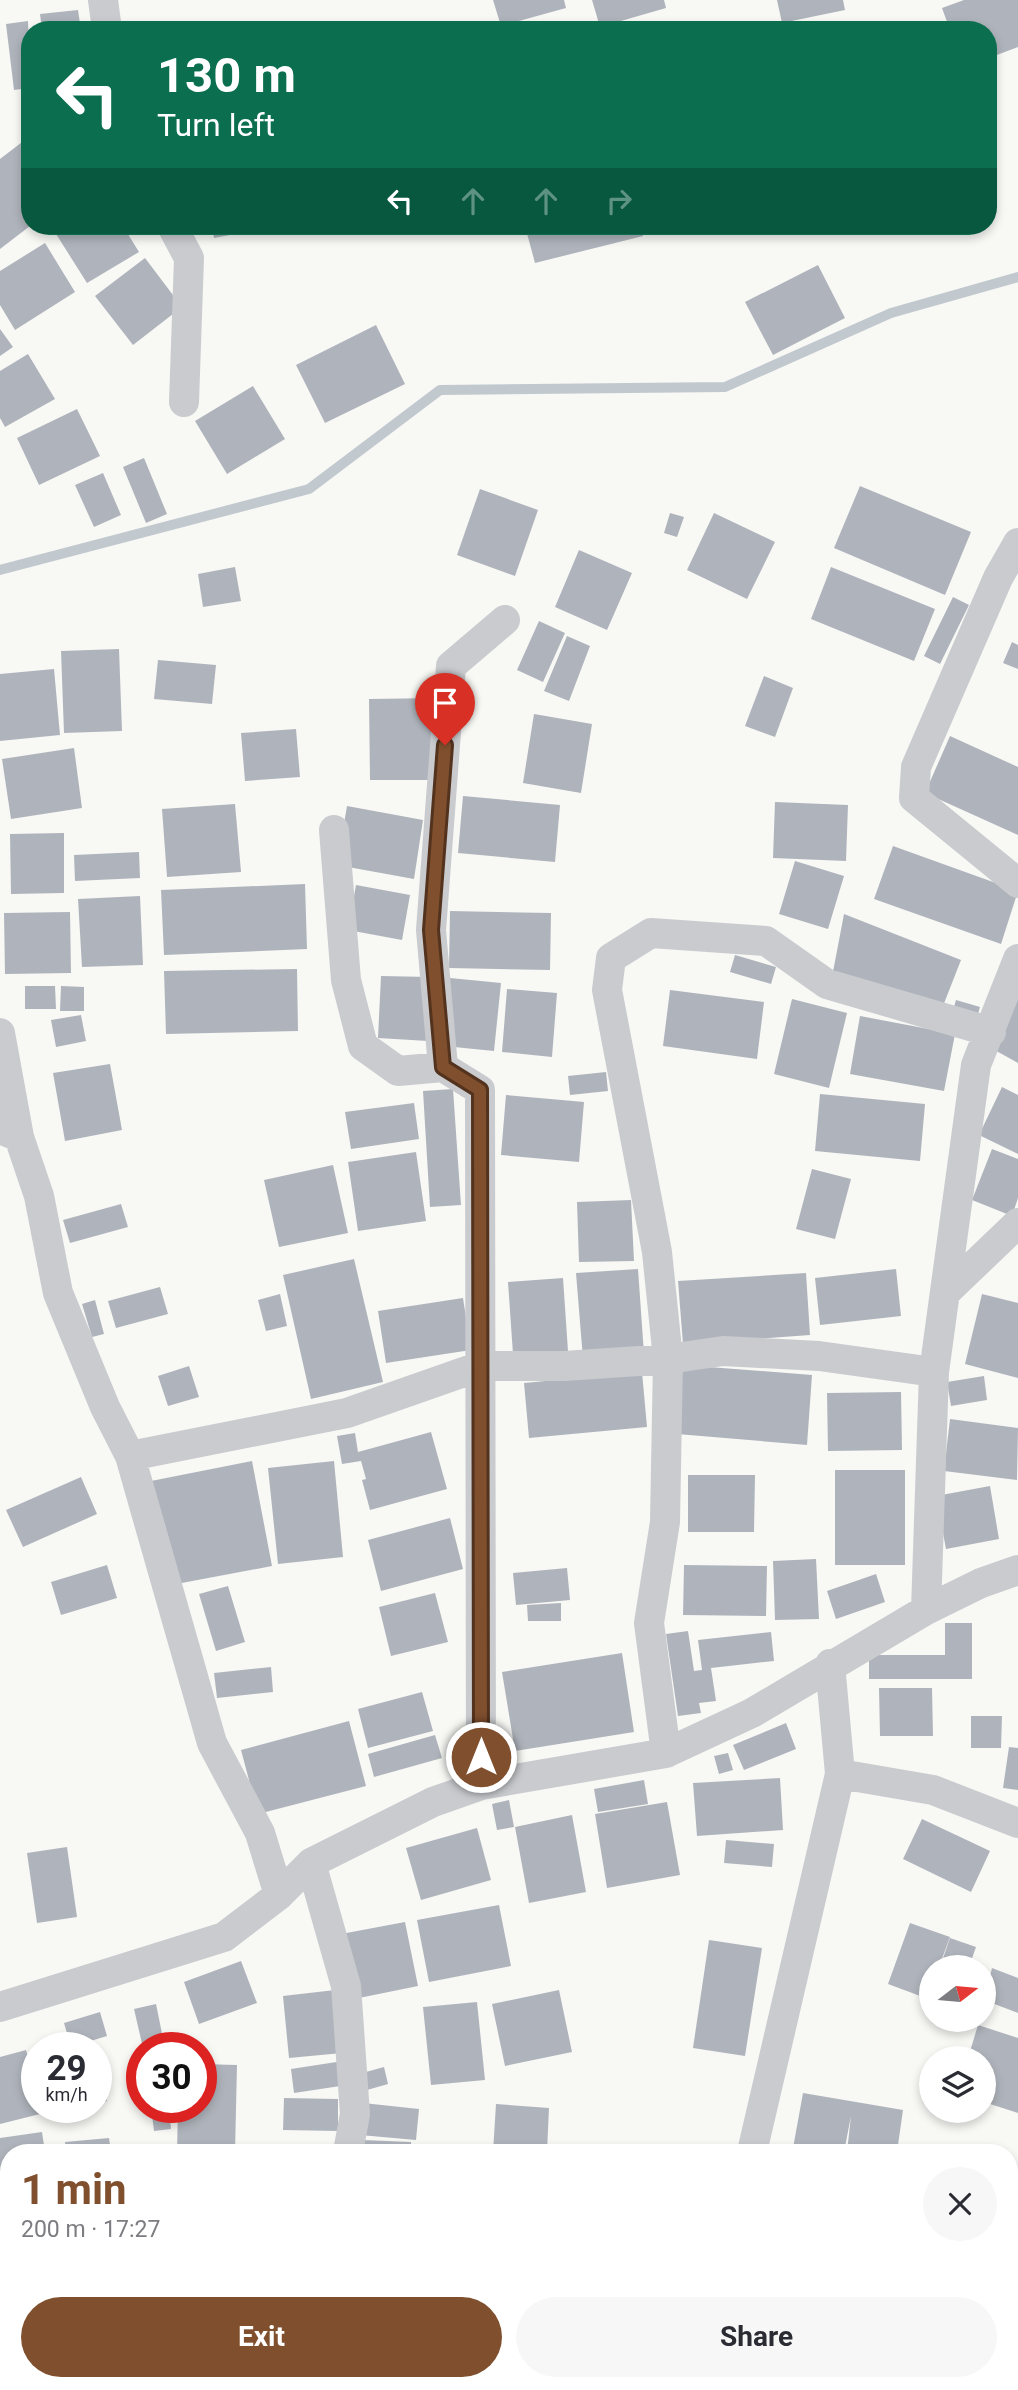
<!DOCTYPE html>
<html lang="en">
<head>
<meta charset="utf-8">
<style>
  :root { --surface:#fff; --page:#f7f7f7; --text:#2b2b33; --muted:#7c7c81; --accent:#7f4f2e }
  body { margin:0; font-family:Roboto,sans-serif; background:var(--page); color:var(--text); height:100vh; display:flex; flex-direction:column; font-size:26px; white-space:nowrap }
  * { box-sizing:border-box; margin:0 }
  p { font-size:23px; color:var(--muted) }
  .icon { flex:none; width:38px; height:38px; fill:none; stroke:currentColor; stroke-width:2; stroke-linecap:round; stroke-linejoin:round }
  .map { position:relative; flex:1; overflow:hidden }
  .drawer { position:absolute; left:0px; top:2144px; width:1018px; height:247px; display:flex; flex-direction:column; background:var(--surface); border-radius:28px 28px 0 0; box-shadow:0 4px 10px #0003 }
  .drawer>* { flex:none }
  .top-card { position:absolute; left:21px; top:21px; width:976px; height:214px; border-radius:28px; box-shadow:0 4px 10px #0003; background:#0b6e4f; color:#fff; overflow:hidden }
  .needle { width:46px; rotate:74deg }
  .controls { position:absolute; left:919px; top:1955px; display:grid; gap:14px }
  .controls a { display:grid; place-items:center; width:77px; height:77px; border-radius:50%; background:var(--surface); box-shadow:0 4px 10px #0003; font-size:35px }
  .speed { position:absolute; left:21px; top:2032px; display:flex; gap:14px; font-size:35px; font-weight:700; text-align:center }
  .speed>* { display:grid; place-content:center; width:91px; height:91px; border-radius:50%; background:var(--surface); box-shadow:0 4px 10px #0003; line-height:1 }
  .speed small { font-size:18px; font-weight:400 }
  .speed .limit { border:10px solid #d22; background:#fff; color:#111 }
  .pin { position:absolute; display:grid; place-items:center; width:60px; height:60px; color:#fff; margin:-72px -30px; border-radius:50% 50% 50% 0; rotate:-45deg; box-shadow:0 0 7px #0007 }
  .pin .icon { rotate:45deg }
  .me { position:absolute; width:77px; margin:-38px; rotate:0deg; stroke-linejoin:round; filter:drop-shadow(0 0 5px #0008) }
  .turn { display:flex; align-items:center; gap:24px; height:147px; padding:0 21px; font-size:32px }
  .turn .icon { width:91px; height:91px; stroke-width:2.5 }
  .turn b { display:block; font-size:49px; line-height:60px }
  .lanes { display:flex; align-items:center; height:66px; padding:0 21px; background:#0003; justify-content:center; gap:35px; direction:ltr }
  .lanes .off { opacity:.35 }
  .round { display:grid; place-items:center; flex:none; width:74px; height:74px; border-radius:37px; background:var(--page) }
  .summary { display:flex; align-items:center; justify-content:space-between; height:119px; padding:0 21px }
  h1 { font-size:42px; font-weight:700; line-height:52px; color:var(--accent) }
  .primary-button { display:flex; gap:14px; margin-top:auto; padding:14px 21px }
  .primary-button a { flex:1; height:80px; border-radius:42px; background:var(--accent); color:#fff; font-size:28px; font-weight:700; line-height:80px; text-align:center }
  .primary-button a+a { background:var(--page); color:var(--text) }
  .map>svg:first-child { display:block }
</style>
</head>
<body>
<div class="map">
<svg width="1018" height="2390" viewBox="0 0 1018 2390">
  <rect width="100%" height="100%" fill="#f8f8f5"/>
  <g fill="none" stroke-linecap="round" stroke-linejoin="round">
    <path stroke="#c1c8ce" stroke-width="10" d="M0 570 309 489 440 390 725 387 891 313 1018 277"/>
  </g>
  <path fill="#afb4bc" d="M493 0H564L566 8 501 26Z
    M592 0H664L666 8 600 27Z
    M777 0H843L845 10 782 23Z
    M964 0H1018V47L989 58V30H950L942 8Z
    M78 10 81 30H42L40 14Z
    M28 21 30 88 14 90 6 24Z
    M850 22 852 30H824V29Z
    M30 136V226L0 249V159Z
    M51 226H123L139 252 87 283Z
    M212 226H272V227L214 238Z
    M525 226H640L643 236 535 263Z
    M45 243 75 292 15 330 0 305V271Z
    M145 258 182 307 133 345 95 296Z
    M818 265 845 318 773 355 745 302Z
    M376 325 405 384 325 423 296 365Z
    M0 329 13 347 0 356Z
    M28 354 55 399 5 427 0 418V371Z
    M253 386 285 439 227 474 195 421Z
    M77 409 100 456 39 485 17 438Z
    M144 458 167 514 146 523 123 467Z
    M103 473 121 515 94 527 75 485Z
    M860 486 971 532 945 595 834 548Z
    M480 489 538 510 515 576 457 555Z
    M670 513 684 517 677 537 664 533Z
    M714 513 775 542 747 599 687 570Z
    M579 550 632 573 607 630 555 607Z
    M235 567 241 601 203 607 198 574Z
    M831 567 935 609 914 661 811 619Z
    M953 597 969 605 940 664 924 656Z
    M539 621 565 633 543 682 517 670Z
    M567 636 590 646 569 701 544 691Z
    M1012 642 1018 645V669L1003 663Z
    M119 649 122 731 64 733 61 651Z
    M158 660 216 665 212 704 154 699Z
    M54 669 60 735 0 741V674Z
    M764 676 793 688 775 737 745 726Z
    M437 698 438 780H370L369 699Z
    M534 714 592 724 581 793 523 783Z
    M296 729 300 777 245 781 241 733Z
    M950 736 1018 767V835L925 793Z
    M74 748 82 808 11 819 2 759Z
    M463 796 560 805 555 862 458 853Z
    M775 802 848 805 846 861 773 858Z
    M235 804 241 872 167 877 162 809Z
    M347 806 423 820 414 879 337 865Z
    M64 833V893L11 894 10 834Z
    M893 846 1018 891 1001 944 874 899Z
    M139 852 140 878 75 881 74 855Z
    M795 861 844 876 828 929 779 914Z
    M305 884 307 949 164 955 161 890Z
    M356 885 410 895 402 940 348 930Z
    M140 896 143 965 82 967 78 899Z
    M450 911 551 913 550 970 449 968Z
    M70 912 71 973 5 974 4 913Z
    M844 914 961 960 943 1006 832 977Z
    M735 955 776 967 771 984 730 972Z
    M297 969 298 1031 166 1034 164 971Z
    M381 976 430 977 428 1041 378 1038Z
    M450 978 501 983 494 1051 444 1046Z
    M25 986H55L56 1009H25Z
    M61 986 84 987V1011H60Z
    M507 989 557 993 552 1057 502 1052Z
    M670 990 764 1002 757 1059 663 1046Z
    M792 999 847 1013 829 1088 774 1074Z
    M1018 999V1063L991 1048Z
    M956 1000 980 1007 975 1024 951 1017Z
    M81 1015 86 1041 56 1047 51 1020Z
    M860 1016 955 1034 944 1091 850 1074Z
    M110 1064 122 1130 65 1141 53 1073Z
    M606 1072 608 1091 570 1095 568 1076Z
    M1002 1087 1018 1095V1154L979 1135Z
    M453 1089 461 1205 430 1207 423 1091Z
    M820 1094 925 1104 920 1161 815 1151Z
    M506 1095 584 1102 579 1162 501 1155Z
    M414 1103 419 1139 351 1149 345 1112Z
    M992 1149 1018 1159V1198L1012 1216 972 1200Z
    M416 1152 426 1221 358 1231 348 1162Z
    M333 1165 348 1233 279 1247 264 1180Z
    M812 1169 851 1179 835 1239 796 1229Z
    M631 1200 634 1261 579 1262 577 1202Z
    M121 1204 128 1227 70 1243 63 1220Z
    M354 1259 383 1382 311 1399 283 1275Z
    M638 1269 644 1354 583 1359 576 1273Z
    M896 1269 901 1316 820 1325 815 1278Z
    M806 1273 810 1335 683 1344 678 1281Z
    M563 1278 568 1351 513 1354 508 1282Z
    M160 1287 168 1314 116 1328 108 1301Z
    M280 1294 287 1326 266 1331 258 1300Z
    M982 1294 1018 1303V1378L965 1364Z
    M463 1298 471 1350 386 1363 378 1311Z
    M95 1300 104 1334 92 1337 82 1304Z
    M683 1365 812 1375 807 1445 677 1434Z
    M189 1366 199 1397 168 1406 158 1376Z
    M642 1372 647 1427 529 1438 524 1383Z
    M984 1376 987 1400 951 1406 947 1382Z
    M901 1392 902 1450 828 1451 827 1393Z
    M950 1419 1018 1428 1017 1480 944 1471Z
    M431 1432 447 1489 370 1510 362 1480 366 1479 361 1461 342 1464 337 1436 355 1433 358 1452Z
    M252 1461 272 1566 171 1585 151 1481Z
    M334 1461 343 1557 278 1564 268 1468Z
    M835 1470H905V1565H835Z
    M688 1475H755L754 1532H688Z
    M81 1477 97 1514 23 1547 6 1510Z
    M990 1486 999 1539 946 1549 936 1496Z
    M450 1518 463 1569 381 1591 368 1540Z
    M816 1559 819 1619 775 1620 773 1561Z
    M107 1565 117 1598 61 1615 51 1582Z
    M684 1565 767 1566 766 1616 683 1615Z
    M567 1568 570 1600 516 1605 513 1573Z
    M876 1574 885 1602 836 1619 827 1591Z
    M228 1586 245 1642 216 1651 199 1594Z
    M435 1593 448 1642 391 1656 379 1607Z
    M561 1603V1621H528L527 1605Z
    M945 1623H972V1679H869V1655H945Z
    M688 1631 694 1671 702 1670 698 1640 771 1632 774 1661 711 1668 716 1701 699 1703 701 1713 678 1716 666 1634Z
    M622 1653 634 1732 515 1751 502 1672Z
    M271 1667 273 1692 217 1698 214 1673Z
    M879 1688H932L933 1736H880Z
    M422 1692 433 1731 368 1748 358 1709Z
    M971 1716H1002L1001 1748H971Z
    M349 1721 366 1786 258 1814 241 1750Z
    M786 1723 796 1749 744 1770 733 1745Z
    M435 1735 442 1758 374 1777 368 1754Z
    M1009 1747 1018 1748V1790L1003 1788Z
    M728 1753 733 1770 719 1774 714 1756Z
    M780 1778 783 1830 697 1836 693 1783Z
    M644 1780 648 1804 598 1812 594 1789Z
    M509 1800 514 1827 497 1830 492 1804Z
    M667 1802 680 1875 607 1888 595 1814Z
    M572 1815 586 1892 529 1903 515 1827Z
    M922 1819 990 1851 971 1892 903 1859Z
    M477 1828 491 1880 421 1900 406 1848Z
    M726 1840 774 1844 772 1867 724 1863Z
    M67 1847 77 1917 37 1923 27 1853Z
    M499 1905 511 1966 429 1982 417 1920Z
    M405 1922 418 1986 354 1999 341 1934Z
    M910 1923 950 1937 939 1967H931V2000L888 1984Z
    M950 1938 976 1947 969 1967H940Z
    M709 1940 762 1948 745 2056 693 2048Z
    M241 1961 257 2003 199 2024 184 1982Z
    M992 1968 1018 1978V2013L984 2000Z
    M335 1990 342 2053 289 2058 283 1996Z
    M559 1990 572 2052 505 2066 492 2004Z
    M477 2002 485 2080 431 2085 423 2007Z
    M156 2004 165 2048H143L134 2009Z
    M100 2012 107 2036 71 2047 64 2023Z
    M978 2025 1018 2038V2113L984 2102V2058H968Z
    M26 2050 37 2088V2107H51L52 2111 0 2124V2057Z
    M343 2061 347 2085 294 2093 291 2069Z
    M201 2064 237 2065 235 2152H177L178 2107H201Z
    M384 2067 388 2084 360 2092 355 2075Z
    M96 2068 107 2101 96 2104Z
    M803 2093 903 2110 897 2152H847L851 2116 844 2152H816L793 2148Z
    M284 2098 338 2099V2131L283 2130Z
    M363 2103 419 2109 416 2140 360 2135Z
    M496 2104 549 2108 547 2152H493Z
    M151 2107H169L171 2129 154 2131Z
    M42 2132 45 2152H9V2196L0 2198V2138Z
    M109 2138 111 2152H66L65 2142Z
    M363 2140 411 2142V2152H362Z
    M9 2237V2290L0 2291V2238Z
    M1010 2361 1018 2363V2390H987L990 2382H1010Z
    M260 2382H315L314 2390H259Z
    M398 2382H452V2390H398Z
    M466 2382H508V2390H466Z
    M525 2382H586V2390H526Z
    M620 2382H686V2390H620Z"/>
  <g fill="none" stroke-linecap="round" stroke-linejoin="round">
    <path stroke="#c9cbcf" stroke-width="30" d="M103 0 107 30
      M172 226 189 258 184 402
      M1018 543 998 578 916 767 914 798 1018 883
      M334 830 346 980 363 1046 398 1071 443 1067
      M0 1033 19 1137
      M0 1129 19 1137 39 1196 58 1293 105 1407 130 1456 212 1743 260 1833 279 1895
      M946 1292 1018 1223
      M130 1456 347 1413 481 1366H564L668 1359 723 1351 819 1356 934 1372
      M926 1610 934 1372 976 1065 1018 959
      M666 1753 649 1623 665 1522 668 1359 657 1252 607 990 611 958 651 933 766 941 827 984 991 1032
      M840 1774 933 1790 1018 1823
      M481 1785 480 1090 443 1067 431 930 451 666 505 620
      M311 1863 346 1986 355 2114 348 2152
      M0 2007 224 1937 279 1895 311 1863 433 1802 481 1785 666 1753 752 1713 926 1610 981 1583 1018 1570
      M752 2152 840 1774 830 1664
      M1010 2263 1018 2241
      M0 2319 9 2316
      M920 2382 932 2390
      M355 2390 356 2382
      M724 2390V2382
      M962 2390 965 2382"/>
  </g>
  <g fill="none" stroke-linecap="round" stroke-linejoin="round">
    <defs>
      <path id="route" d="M445 745 431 930 443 1067 480 1090 481 1757"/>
    </defs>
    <use href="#route" stroke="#53331e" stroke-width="18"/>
    <use href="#route" stroke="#7f4f2e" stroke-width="12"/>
  </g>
</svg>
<div class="controls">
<a><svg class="needle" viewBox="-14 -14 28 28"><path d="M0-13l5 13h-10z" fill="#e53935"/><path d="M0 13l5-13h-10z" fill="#7c7c81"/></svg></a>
<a><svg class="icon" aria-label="layers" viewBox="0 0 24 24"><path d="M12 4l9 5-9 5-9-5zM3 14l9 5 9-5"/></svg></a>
</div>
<div class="speed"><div>29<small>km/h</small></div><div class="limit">30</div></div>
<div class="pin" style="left:445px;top:745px;background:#d93025"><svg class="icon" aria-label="arrive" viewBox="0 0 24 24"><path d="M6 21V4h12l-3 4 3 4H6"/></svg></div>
<svg class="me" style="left:481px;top:1757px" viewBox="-20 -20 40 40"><circle r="17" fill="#7f4f2e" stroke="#fff" stroke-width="3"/><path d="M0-11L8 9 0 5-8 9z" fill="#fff"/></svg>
<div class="top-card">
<div class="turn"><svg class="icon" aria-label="left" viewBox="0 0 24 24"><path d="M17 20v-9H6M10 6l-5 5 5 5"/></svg><div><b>130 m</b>Turn left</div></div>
<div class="lanes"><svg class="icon" aria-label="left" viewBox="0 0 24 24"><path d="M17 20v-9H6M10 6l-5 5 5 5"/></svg><svg class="icon off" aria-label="ahead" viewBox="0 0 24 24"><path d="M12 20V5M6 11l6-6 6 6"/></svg><svg class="icon off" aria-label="ahead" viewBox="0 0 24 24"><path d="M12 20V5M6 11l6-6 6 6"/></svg><svg class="icon off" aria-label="right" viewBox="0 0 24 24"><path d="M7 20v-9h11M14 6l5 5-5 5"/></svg></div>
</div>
<section class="drawer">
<div class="summary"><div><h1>1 min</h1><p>200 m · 17:27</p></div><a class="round"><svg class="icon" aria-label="close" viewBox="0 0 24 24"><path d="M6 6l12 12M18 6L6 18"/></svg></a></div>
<div class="primary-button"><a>Exit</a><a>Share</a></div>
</section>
</div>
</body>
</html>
